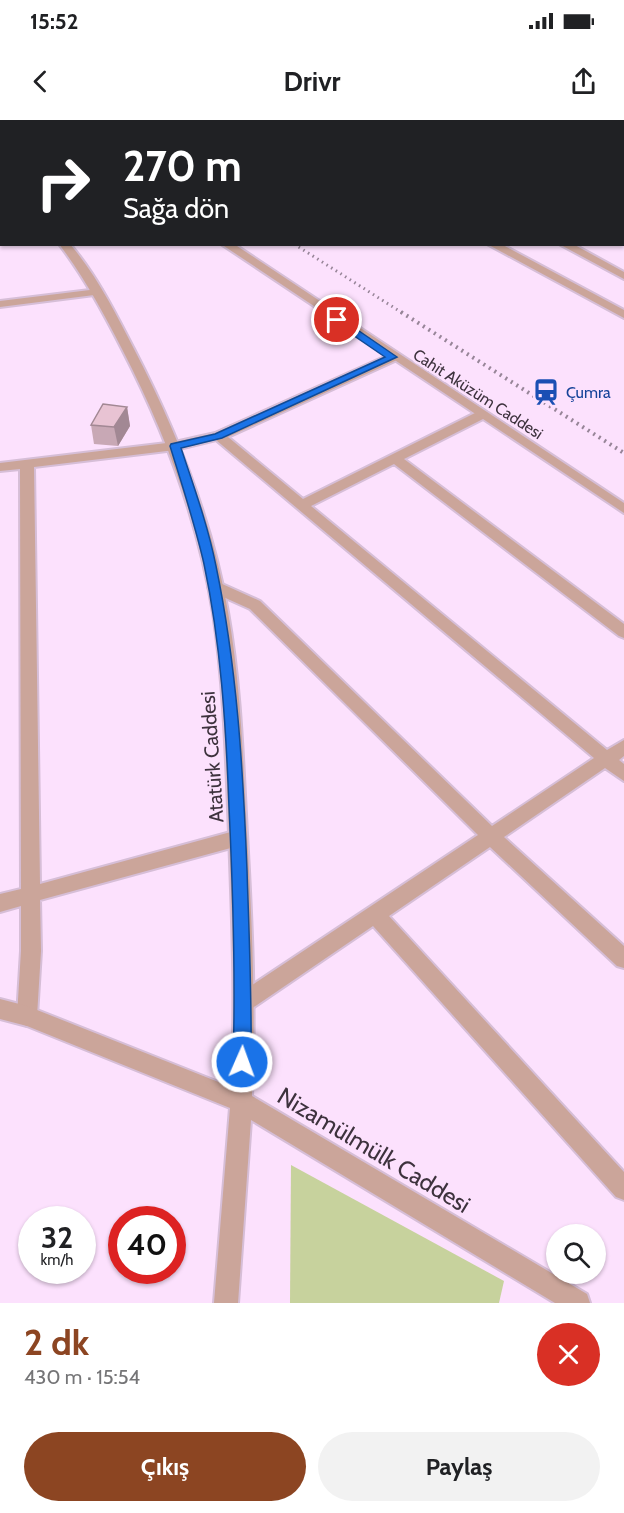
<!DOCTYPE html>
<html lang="tr">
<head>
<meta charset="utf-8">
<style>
  :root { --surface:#fff; --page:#f2f2f2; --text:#202124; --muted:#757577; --accent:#8c4522 }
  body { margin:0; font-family:Cabin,sans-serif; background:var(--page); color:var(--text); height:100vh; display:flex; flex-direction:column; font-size:22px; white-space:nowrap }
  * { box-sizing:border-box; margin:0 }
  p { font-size:20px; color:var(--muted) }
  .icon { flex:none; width:33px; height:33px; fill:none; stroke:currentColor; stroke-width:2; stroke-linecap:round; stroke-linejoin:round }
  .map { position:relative; height:1183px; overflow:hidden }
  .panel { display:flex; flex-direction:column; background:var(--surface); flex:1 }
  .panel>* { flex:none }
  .hud { position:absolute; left:0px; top:0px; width:624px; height:126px; box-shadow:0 2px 4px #0004; background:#202124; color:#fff; overflow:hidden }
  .tools { position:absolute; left:546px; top:1104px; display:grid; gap:12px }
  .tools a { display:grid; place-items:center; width:60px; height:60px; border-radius:50%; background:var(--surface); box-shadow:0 2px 4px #0004; font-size:30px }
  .speed { position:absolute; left:18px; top:1086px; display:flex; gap:12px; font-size:30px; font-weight:700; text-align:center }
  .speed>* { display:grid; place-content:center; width:78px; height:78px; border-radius:50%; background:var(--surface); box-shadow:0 2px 4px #0004; line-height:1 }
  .speed small { font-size:15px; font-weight:400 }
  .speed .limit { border:9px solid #d22; background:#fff; color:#111 }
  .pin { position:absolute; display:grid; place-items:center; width:51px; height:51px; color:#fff; margin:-26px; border:3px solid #fff; border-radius:50%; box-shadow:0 2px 6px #0007 }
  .me { position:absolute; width:66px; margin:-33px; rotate:2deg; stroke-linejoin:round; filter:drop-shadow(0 0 4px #0008) }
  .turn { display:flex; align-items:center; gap:21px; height:126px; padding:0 24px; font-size:27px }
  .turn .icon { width:78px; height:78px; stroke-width:2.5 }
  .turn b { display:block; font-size:42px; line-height:51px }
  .round { display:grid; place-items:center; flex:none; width:63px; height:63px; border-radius:32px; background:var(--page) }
  .overview { display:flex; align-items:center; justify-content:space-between; height:102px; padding:0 24px }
  h1 { font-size:36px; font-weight:700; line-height:45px; color:var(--accent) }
  .primary-button { display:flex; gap:12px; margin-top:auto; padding:12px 24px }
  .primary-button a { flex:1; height:69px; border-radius:36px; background:var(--accent); color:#fff; font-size:24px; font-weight:700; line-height:69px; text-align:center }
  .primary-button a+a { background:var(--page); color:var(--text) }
  .status { display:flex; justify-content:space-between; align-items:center; height:42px; padding:0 30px; background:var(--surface); direction:ltr }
  .status svg { height:16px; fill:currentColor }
  header { display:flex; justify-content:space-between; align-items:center; height:78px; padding:0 24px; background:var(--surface); font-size:27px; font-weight:700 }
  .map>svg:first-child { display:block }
</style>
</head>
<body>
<div class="status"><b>15:52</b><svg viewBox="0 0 49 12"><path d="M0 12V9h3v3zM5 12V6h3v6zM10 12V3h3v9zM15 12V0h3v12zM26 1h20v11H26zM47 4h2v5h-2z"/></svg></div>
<header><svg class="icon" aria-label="back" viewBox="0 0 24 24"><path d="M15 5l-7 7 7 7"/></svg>Drivr<svg class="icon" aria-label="share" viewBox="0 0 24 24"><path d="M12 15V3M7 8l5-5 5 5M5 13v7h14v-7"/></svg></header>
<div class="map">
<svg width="624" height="1183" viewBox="0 0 624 1183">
  <rect width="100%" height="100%" fill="#fce1fd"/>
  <path fill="#c7d29d" d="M291 1045 504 1161 499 1183H290Z"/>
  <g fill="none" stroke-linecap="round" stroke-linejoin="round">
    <defs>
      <path id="minor" d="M70 0H79L80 2H71Z
        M258 0H268L269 2H259Z
        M530 0H541L542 2H531Z
        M622 6H624V12H622Z
        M622 35 624 36V42L622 41Z
        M487 124H501L624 190V198Z
        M559 124H573L624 152V159Z
        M98 169 102 170V174L0 187V181Z
        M393 233 397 234V240L228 317 303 379 477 292H485L487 295 485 298 404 339 624 504V518L619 516 394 344 311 386 607 630 624 620V636L619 640 624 644V661L605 648 504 717 624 826V848L617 846 490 727 389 796 624 1052V1080L616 1077 373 806 251 889 244 892 237 889 234 882 237 875 478 715 250 489 210 471 208 467 210 463H220L260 481 492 706 594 638 216 320 175 330 34 347 40 764 238 710 244 712 247 718 244 724 238 726 40 780 41 831 37 896 34 903 27 906 20 903 17 896 21 831V786L0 792V774L21 769 20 349 0 351V343L175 322 215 313Z"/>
      <path id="tertiary" d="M405 0H415L416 2H406Z
        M0 52 2 53V60L0 59Z
        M622 99H624V106H622Z
        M59 124H70C97 156 115 192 134 229 177 312 212 399 228 492 241 565 243 640 247 714 252 801 256 889 252 976L587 1174 590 1183H555L251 1000 238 1183H214L230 988 27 906 0 899V879L27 886 231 967C236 883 232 798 229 714 226 640 224 566 213 493 198 400 165 312 122 229 103 192 84 157 59 124Z
        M221 124H234L624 383V393Z"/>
    </defs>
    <use href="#minor" stroke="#d6bed7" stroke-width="4"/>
    <use href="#tertiary" stroke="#d6bed7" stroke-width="4"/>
    <use href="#minor" fill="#cba59a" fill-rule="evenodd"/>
    <use href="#tertiary" fill="#cba59a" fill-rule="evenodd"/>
    <path stroke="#978598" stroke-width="3" stroke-dasharray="1.5 4" stroke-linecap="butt" d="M95 0 98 2
      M294 124 404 194"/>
    <path stroke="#978598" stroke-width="4" stroke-dasharray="2 4.5" stroke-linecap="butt" d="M401 192 624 333"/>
  </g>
  <path fill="#c8a8b5" d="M127 287 130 306 118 326 94 324 91 305Z"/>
  <path fill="#a28894" d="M127 287 130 306 118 326 114 307Z"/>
  <path fill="#e8c3d3" stroke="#a28894" stroke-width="1.5" d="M103 284 127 287 114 307 91 305Z"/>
  <path fill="#1a73e8" stroke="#114b97" stroke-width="1.5" d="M334 198H340L397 237 222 318 181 328C194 367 208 406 216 446 237 547 243 648 247 750 249 814 252 878 251 942L248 948 242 950 236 948 233 942C236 857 233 772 229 687 226 606 221 524 204 444 195 404 182 365 170 326L171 324 215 314 385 237 334 202Z"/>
  <defs>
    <symbol id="station-bare" viewBox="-9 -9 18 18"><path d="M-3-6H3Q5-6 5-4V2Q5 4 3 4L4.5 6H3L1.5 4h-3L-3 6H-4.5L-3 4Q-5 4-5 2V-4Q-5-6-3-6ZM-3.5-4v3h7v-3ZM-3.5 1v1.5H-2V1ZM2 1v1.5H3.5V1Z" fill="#1a4fb4" stroke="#fce1fd" stroke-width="2.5" paint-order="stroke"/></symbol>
  </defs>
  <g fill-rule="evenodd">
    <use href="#station-bare" x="527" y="253" width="38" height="38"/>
  </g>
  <g text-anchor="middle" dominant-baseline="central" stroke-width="5" stroke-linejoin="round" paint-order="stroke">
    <g font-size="16" fill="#164399" stroke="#fce1fd" text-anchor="start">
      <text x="566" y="272">Çumra</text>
    </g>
    <g font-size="16" fill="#3d323d" stroke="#fce1fd">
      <text transform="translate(478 274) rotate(33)">Cahit Aküzüm Caddesi</text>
    </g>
    <g font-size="20" fill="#3d323d" stroke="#fce1fd">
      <text transform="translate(212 637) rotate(-94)">Atatürk Caddesi</text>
    </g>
    <g font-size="24" fill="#3d323d" stroke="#fce1fd">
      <text transform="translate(374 1030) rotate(31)">Nizamülmülk Caddesi</text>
    </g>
  </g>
</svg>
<div class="tools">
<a><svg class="icon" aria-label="search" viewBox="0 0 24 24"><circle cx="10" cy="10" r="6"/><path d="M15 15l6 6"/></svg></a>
</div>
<div class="speed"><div>32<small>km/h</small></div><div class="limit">40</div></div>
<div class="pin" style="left:337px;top:200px;background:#d93025"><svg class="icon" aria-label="arrive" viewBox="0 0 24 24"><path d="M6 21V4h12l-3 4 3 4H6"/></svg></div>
<svg class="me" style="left:242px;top:942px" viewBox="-20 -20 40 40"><circle r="17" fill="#1a73e8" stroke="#fff" stroke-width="3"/><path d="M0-11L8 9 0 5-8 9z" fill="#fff"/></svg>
<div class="hud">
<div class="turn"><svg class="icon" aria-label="right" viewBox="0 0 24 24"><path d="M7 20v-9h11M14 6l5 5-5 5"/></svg><div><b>270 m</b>Sağa dön</div></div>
</div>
</div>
<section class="panel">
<div class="overview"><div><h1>2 dk</h1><p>430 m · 15:54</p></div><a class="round" style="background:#d93025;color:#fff"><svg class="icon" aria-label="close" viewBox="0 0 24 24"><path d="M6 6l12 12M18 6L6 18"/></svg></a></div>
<div class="primary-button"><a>Çıkış</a><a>Paylaş</a></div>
</section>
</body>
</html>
